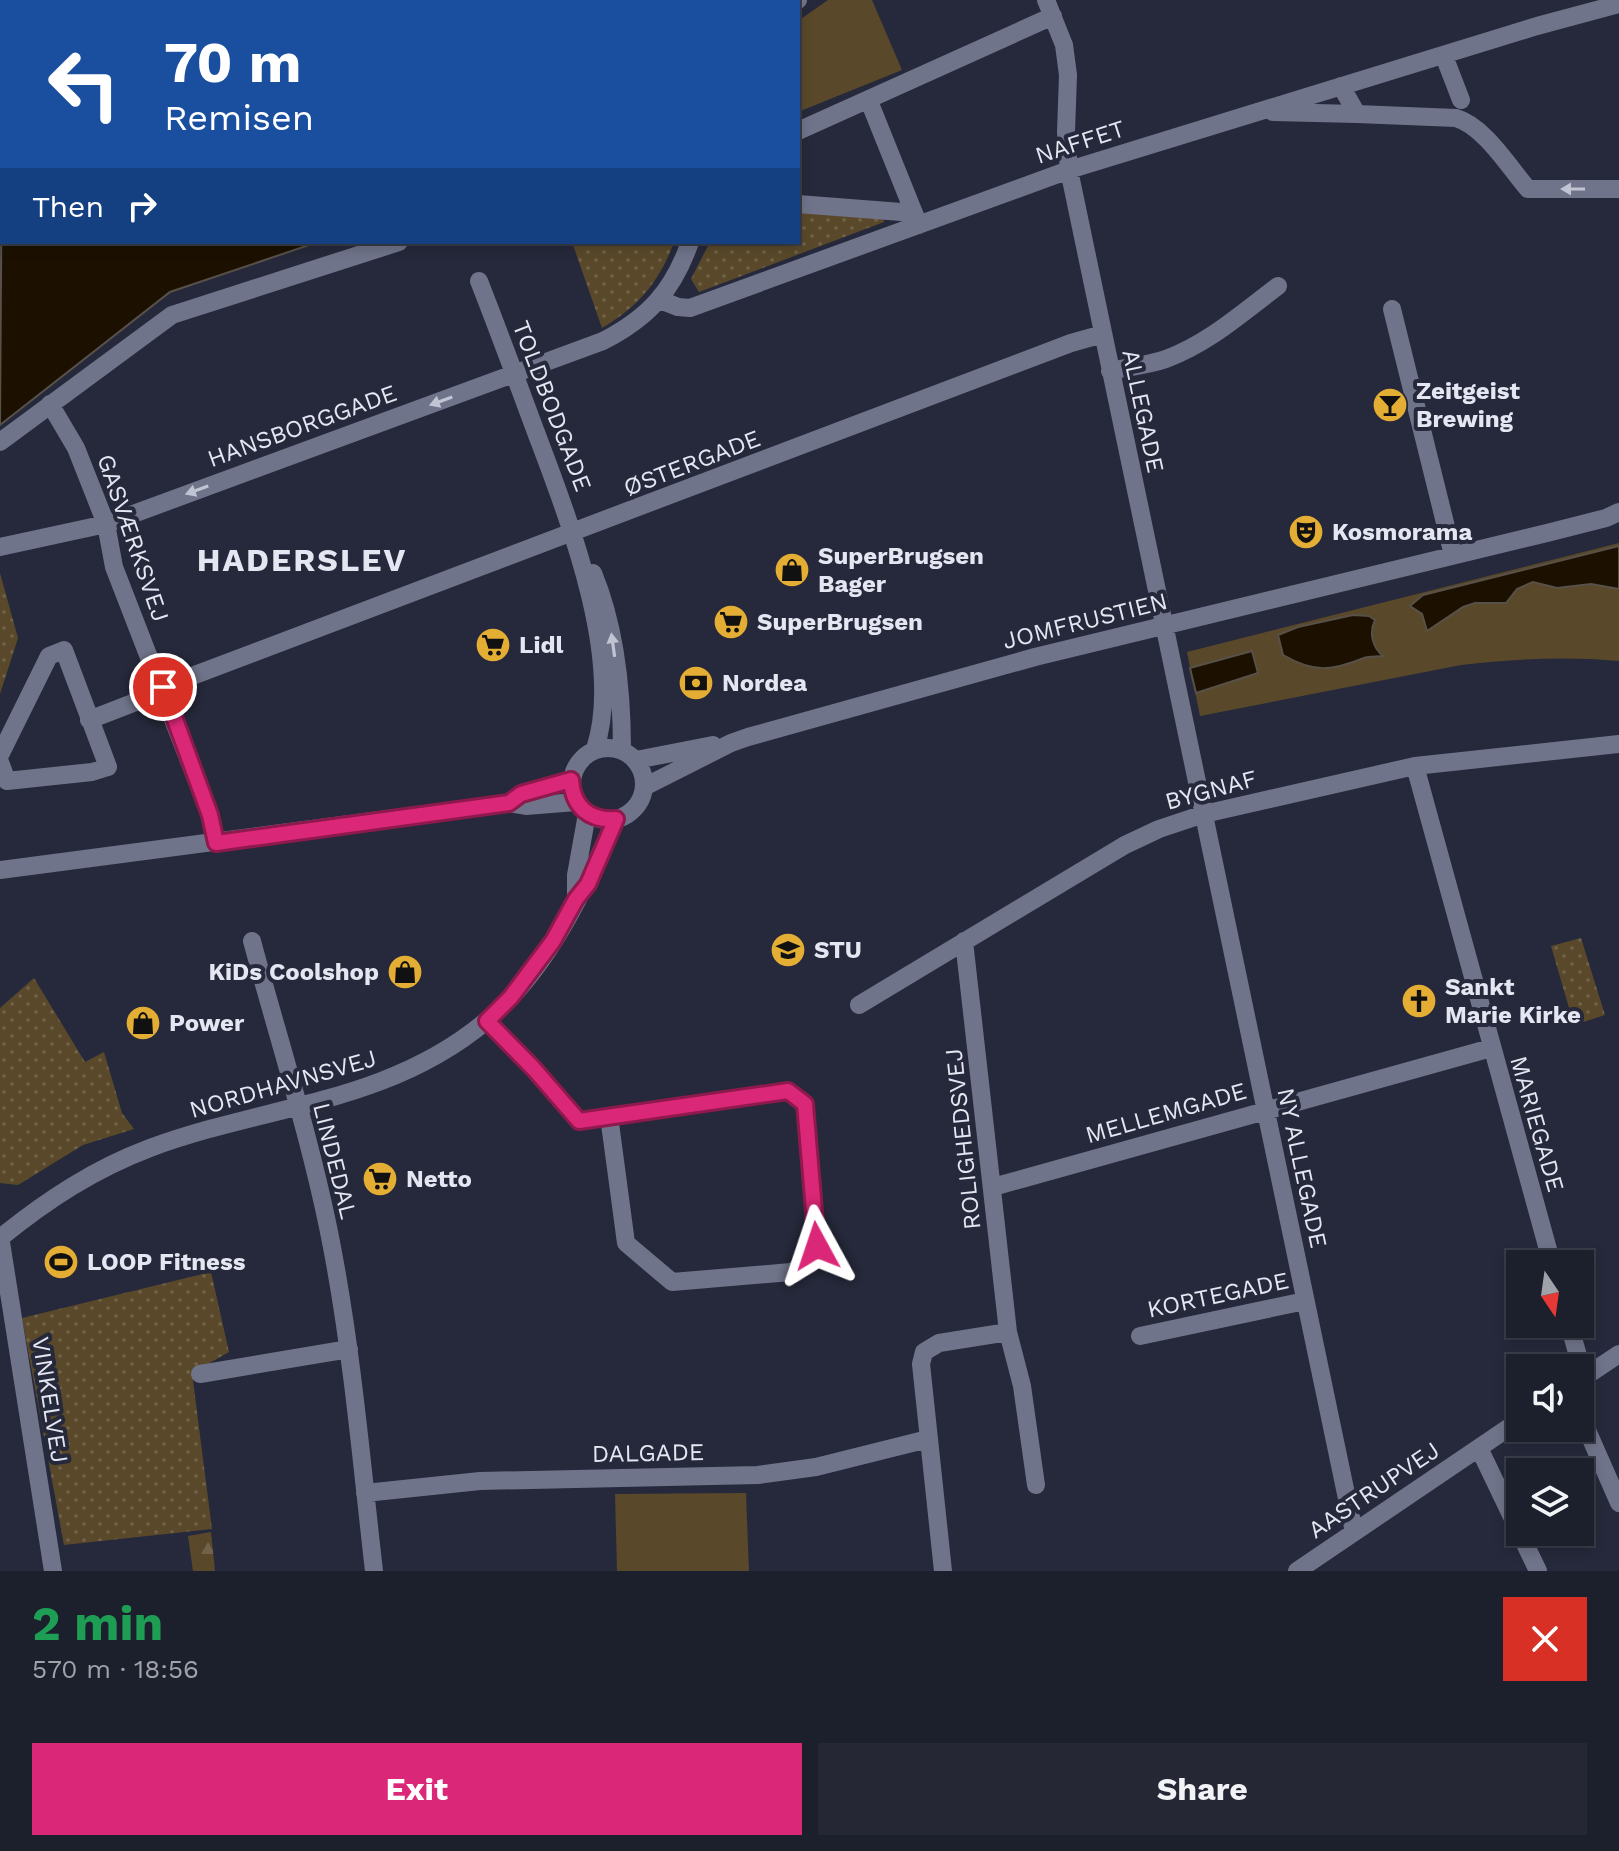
<!DOCTYPE html>
<html lang="en">
<head>
<meta charset="utf-8">
<style>
  :root { --surface:#1c1f2c; --page:#252734; --text:#f1f3f6; --muted:#a0a2a9; --line:#3a3d48; --accent:#db2777 }
  body { margin:0; font-family:"Work Sans",sans-serif; background:var(--page); color:var(--text); height:100vh; display:flex; flex-direction:column; font-size:30px; white-space:nowrap }
  * { box-sizing:border-box; margin:0 }
  p { font-size:26px; color:var(--muted) }
  .icon { flex:none; width:44px; height:44px; fill:none; stroke:currentColor; stroke-width:2; stroke-linecap:round; stroke-linejoin:round }
  .map { position:relative; height:1571px; overflow:hidden }
  .details { display:flex; flex-direction:column; background:var(--surface); flex:1 }
  .details>* { flex:none }
  .hud { position:absolute; left:0px; top:0px; width:800px; height:244px; box-shadow:0 4px 12px #0003,0 0 0 2px var(--line); background:#1a4fa0; color:#fff; overflow:hidden }
  .needle { width:52px; rotate:167deg }
  .controls { position:absolute; left:1506px; top:1250px; display:grid; gap:16px }
  .controls a { display:grid; place-items:center; width:88px; height:88px; border-radius:0px; background:var(--surface); box-shadow:0 4px 12px #0003,0 0 0 2px var(--line); font-size:40px }
  .pin { position:absolute; display:grid; place-items:center; width:68px; height:68px; color:#fff; margin:-34px; border:4px solid #fff; border-radius:50%; box-shadow:0 2px 8px #0007 }
  .me { position:absolute; width:88px; margin:-44px; rotate:355deg; stroke-linejoin:round; filter:drop-shadow(0 0 6px #0008) }
  .turn { display:flex; align-items:center; gap:28px; height:168px; padding:0 32px; font-size:36px }
  .turn .icon { width:104px; height:104px; stroke-width:2.5 }
  .turn b { display:block; font-size:56px; line-height:68px }
  .then { display:flex; align-items:center; height:76px; padding:0 32px; background:#0003; gap:16px; font-size:30px }
  .round { display:grid; place-items:center; flex:none; width:84px; height:84px; border-radius:0px; background:var(--page) }
  .headline { display:flex; align-items:center; justify-content:space-between; height:136px; padding:0 32px }
  h1 { font-size:48px; font-weight:700; line-height:60px; color:#1e9e55 }
  .cta { display:flex; gap:16px; margin-top:auto; padding:16px 32px }
  .cta a { flex:1; height:92px; border-radius:0px; background:var(--accent); color:#fff; font-size:32px; font-weight:700; line-height:92px; text-align:center }
  .cta a+a { background:var(--page); color:var(--text) }
  .map>svg:first-child { display:block }
</style>
</head>
<body>
<div class="map">
<svg width="1619" height="1571" viewBox="0 0 1619 1571">
  <defs>
    <pattern id="grass-dots" width="8" height="8" patternUnits="userSpaceOnUse" patternTransform="scale(2)"><rect width="8" height="8" fill="#59492a"/><path d="M2 2h.1M6 6h.1" fill="none" stroke="#716349" stroke-width="1.8" stroke-linecap="round"/></pattern>
    <pattern id="forest-firs" width="22" height="20" patternUnits="userSpaceOnUse" patternTransform="scale(2)"><rect width="22" height="20" fill="#59492a"/><path d="M5 1l3.5 6h-7zM16 11l3.5 6h-7z" fill="#716349"/></pattern>
  </defs>
  <rect width="100%" height="100%" fill="#26293b"/>
  <path fill="url(#grass-dots)" d="M798 212 883 218 884 222 699 292 691 279 710 242H798Z
    M572 242H674C660 281 638 307 602 328Z
    M0 573 18 638 0 694Z
    M1581 938 1605 1015 1574 1025 1551 946Z
    M34 978 85 1062 104 1052 122 1113 134 1129 83 1145 18 1185 0 1183V1008Z
    M211 1272 229 1352 192 1373 212 1529 64 1545 22 1318Z"/>
  <path fill="url(#forest-firs)" d="M211 1532 215 1571H193L188 1536Z"/>
  <path fill="#59492a" d="M828 0H872L902 70 798 112V21Z
    M1619 543V661C1567 656 1513 659 1461 665L1200 716 1187 652Z
    M746 1493 749 1571H617L615 1494Z"/>
  <path fill="#1c1100" stroke="#585149" stroke-width="2" d="M363 0H715L361 2Z
    M2 129V242H318L170 292 0 425Z
    M1619 546V589L1591 584 1557 588 1533 582 1517 589 1506 603H1475L1463 607 1427 631 1422 614 1410 606 1423 595Z
    M1353 615 1369 616 1375 620C1369 632 1372 647 1383 656 1377 657 1369 656 1364 658 1332 671 1314 673 1283 655L1278 635 1298 627Z
    M1252 651 1258 673 1196 693 1190 668Z"/>
  <g fill="none" stroke-linecap="round" stroke-linejoin="round">
    <path stroke="#70748a" stroke-width="18" d="M1046 0 1064 45 1068 75 1066 132 1069 170 1354 1532
      M795 2 798 0
      M1444 56 1461 100
      M1341 86 1357 114 1456 118C1484 126 1509 167 1528 189H1619
      M869 101 914 213
      M1273 112 1357 114
      M798 131 1053 16
      M798 204 914 213 919 225
      M479 281C499 332 518 384 537 435 569 520 624 661 595 749
      M660 300 678 307 690 308 1069 170 1537 26 1619 4
      M1392 309 1453 555
      M1110 371C1128 367 1149 365 1166 359 1209 343 1242 313 1278 286
      M50 404 76 448 106 524 114 567 210 815 216 843
      M0 442 172 315 399 242
      M0 547 106 524 603 341C648 318 673 291 690 242
      M593 573C616 628 622 691 622 750
      M163 687 1071 343 1103 334
      M89 720 164 691
      M572 784a36 36 0 1 1 72 0a36 36 0 1 1-72 0Z
      M0 755 49 656 64 650 108 767 92 772 7 781 0 762
      M636 760 713 745
      M1415 766 1552 1264
      M644 787 731 743 748 737 1035 657 1547 533 1606 518 1619 512
      M509 803 521 794 571 780
      M0 870 509 803 526 806 576 802
      M576 899V875L587 814
      M252 941C280 1045 315 1152 334 1258 353 1361 362 1467 374 1571
      M859 1005 1125 845 1159 829 1204 814 1415 766 1619 744
      M487 1021 534 1069 579 1121 788 1091 805 1104 817 1246 811 1263 791 1272 672 1282 626 1243 609 1116
      M993 1187 1491 1048
      M0 1236 53 1571
      M0 1238C47 1200 94 1169 150 1148 265 1105 387 1104 486 1021 548 970 584 890 616 819
      M1569 1324 1584 1377
      M1008 1332 1022 1386 1036 1485
      M1140 1336 1305 1301
      M200 1374 349 1349
      M1580 1380 1619 1354
      M1580 1414 1619 1503
      M1479 1448 1538 1571
      M365 1493 480 1481 758 1475 816 1467 928 1439
      M943 1571 921 1364 924 1352 939 1343 1008 1332 964 941
      M1297 1571 1520 1420"/>
  </g>
  <defs><path id="oneway-solid" d="M-6-.8H1V-3.2L6.5 0L1 3.2V.8H-6Z" transform="scale(2)"/></defs>
  <g fill="#c1c4d3">
    <use href="#oneway-solid" transform="translate(1573 189) rotate(-180)"/>
    <use href="#oneway-solid" transform="translate(441 401) rotate(160)"/>
    <use href="#oneway-solid" transform="translate(197 490) rotate(160)"/>
    <use href="#oneway-solid" transform="translate(613 645) rotate(-98)"/>
  </g>
  <g fill="none" stroke-linecap="round" stroke-linejoin="round">
    <defs>
      <path id="route" d="M163 687 210 815 216 843 509 803 521 794 571 780C573 807 589 821 616 819L588 884 576 899 553 941 511 997 487 1021 534 1069 579 1121 788 1091 805 1104 817 1246"/>
    </defs>
    <use href="#route" stroke="#8e194d" stroke-width="20"/>
    <use href="#route" stroke="#db2777" stroke-width="14"/>
  </g>
  <defs>
    <symbol id="bar-disc" viewBox="-11 -11 22 22"><circle r="9.5" fill="#e4ae35" stroke="#26293b"/><path d="M-6-5H6L.8 .8V4.5H3.5V6h-7V4.5H-.8V.8Z" fill="#111"/></symbol>
    <symbol id="theatre-disc" viewBox="-11 -11 22 22"><circle r="9.5" fill="#e4ae35" stroke="#26293b"/><path d="M-5-5.5Q0-4 5-5.5V0Q5 5 0 6Q-5 5-5 0ZM-3.3-2.5H-1v1.5H-3.3ZM1-2.5H3.3v1.5H1ZM-2.8 1Q0 5.5 2.8 1Z" fill="#111"/></symbol>
    <symbol id="shop-disc" viewBox="-11 -11 22 22"><circle r="9.5" fill="#e4ae35" stroke="#26293b"/><path d="M-5-2.5h2.3a2.7 3.5 0 0 1 5.4 0H5L5.5 6h-11ZM-1.5-2.5h3a1.5 2.3 0 0 0-3 0Z" fill="#111"/></symbol>
    <symbol id="supermarket-disc" viewBox="-11 -11 22 22"><circle r="9.5" fill="#e4ae35" stroke="#26293b"/><path d="M-6-5.5h2.5l.6 2H6L4.5 2H-2.5L-4.4-4H-6ZM-1.5 3.2a1.3 1.3 0 1 0 .1 0ZM3 3.2a1.3 1.3 0 1 0 .1 0Z" fill="#111"/></symbol>
    <symbol id="bank-disc" viewBox="-11 -11 22 22"><circle r="9.5" fill="#e4ae35" stroke="#26293b"/><path d="M-6-4H6V4H-6ZM0-2.3a2.3 2.3 0 1 0 0 4.6a2.3 2.3 0 1 0 0-4.6Z" fill="#111"/></symbol>
    <symbol id="school-disc" viewBox="-11 -11 22 22"><circle r="9.5" fill="#e4ae35" stroke="#26293b"/><path d="M0-5L7-2L0 1L-7-2ZM-4 1L0 2.5L4 1V4Q0 6-4 4Z" fill="#111"/></symbol>
    <symbol id="church-disc" viewBox="-11 -11 22 22"><circle r="9.5" fill="#e4ae35" stroke="#26293b"/><path d="M-1.2-6h2.4v3.5h3.3v2.4h-3.3V6h-2.4V-.1h-3.3v-2.4h3.3Z" fill="#111"/></symbol>
    <symbol id="stadium-disc" viewBox="-11 -11 22 22"><circle r="9.5" fill="#e4ae35" stroke="#26293b"/><path d="M0-5a6.5 5 0 1 0 0 10a6.5 5 0 1 0 0-10ZM-3.5-1.8h7v3.6h-7Z" fill="#111"/></symbol>
  </defs>
  <g fill-rule="evenodd">
    <use href="#bar-disc" x="1370" y="385" width="40" height="40"/>
    <use href="#theatre-disc" x="1286" y="512" width="40" height="40"/>
    <use href="#shop-disc" x="772" y="550" width="40" height="40"/>
    <use href="#supermarket-disc" x="711" y="602" width="40" height="40"/>
    <use href="#supermarket-disc" x="473" y="625" width="40" height="40"/>
    <use href="#bank-disc" x="676" y="663" width="40" height="40"/>
    <use href="#school-disc" x="768" y="930" width="40" height="40"/>
    <use href="#shop-disc" x="385" y="952" width="40" height="40"/>
    <use href="#church-disc" x="1399" y="981" width="40" height="40"/>
    <use href="#shop-disc" x="123" y="1003" width="40" height="40"/>
    <use href="#supermarket-disc" x="360" y="1159" width="40" height="40"/>
    <use href="#stadium-disc" x="41" y="1242" width="40" height="40"/>
  </g>
  <g text-anchor="middle" dominant-baseline="central" stroke-width="8" stroke-linejoin="round" paint-order="stroke">
    <g font-size="24" fill="#e4e6f2" stroke="#26293b">
      <text transform="translate(1080 142) rotate(-18)">NAFFET</text>
      <text transform="translate(552 406) rotate(69)">TOLDBODGADE</text>
      <text transform="translate(1143 411) rotate(78)">ALLEGADE</text>
      <text transform="translate(302 426) rotate(-20)">HANSBORGGADE</text>
      <text transform="translate(692 463) rotate(-21)">ØSTERGADE</text>
      <text transform="translate(133 538) rotate(71)">GASVÆRKSVEJ</text>
      <text transform="translate(1085 621) rotate(-14)">JOMFRUSTIEN</text>
      <text transform="translate(1211 790) rotate(-15)">BYGNAF</text>
      <text transform="translate(283 1084) rotate(-16)">NORDHAVNSVEJ</text>
      <text transform="translate(1166 1113) rotate(-16)">MELLEMGADE</text>
      <text transform="translate(1537 1124) rotate(74)">MARIEGADE</text>
      <text transform="translate(963 1139) rotate(-96)">ROLIGHEDSVEJ</text>
      <text transform="translate(335 1161) rotate(76)">LINDEDAL</text>
      <text transform="translate(1302 1168) rotate(78)">NY ALLEGADE</text>
      <text transform="translate(1218 1295) rotate(-12)">KORTEGADE</text>
      <text transform="translate(50 1400) rotate(81)">VINKELVEJ</text>
      <text transform="translate(648 1453) rotate(-1)">DALGADE</text>
      <text transform="translate(1374 1490) rotate(-34)">AASTRUPVEJ</text>
    </g>
    <g font-size="24" font-weight="bold" fill="#e4e6f2" stroke="#26293b" text-anchor="start">
      <text x="1416" y="391">Zeitgeist<tspan x="1416" dy="28">Brewing</tspan></text>
      <text x="1332" y="532">Kosmorama</text>
      <text x="818" y="556">SuperBrugsen<tspan x="818" dy="28">Bager</tspan></text>
      <text x="757" y="622">SuperBrugsen</text>
      <text x="519" y="645">Lidl</text>
      <text x="722" y="683">Nordea</text>
      <text x="814" y="950">STU</text>
      <text x="379" y="972" text-anchor="end">KiDs Coolshop</text>
      <text x="1445" y="987">Sankt<tspan x="1445" dy="28">Marie Kirke</tspan></text>
      <text x="169" y="1023">Power</text>
      <text x="406" y="1179">Netto</text>
      <text x="87" y="1262">LOOP Fitness</text>
    </g>
    <g font-size="32" font-weight="bold" letter-spacing="2" fill="#e4e6f2" stroke="#26293b">
      <text x="302" y="560">HADERSLEV</text>
    </g>
  </g>
</svg>
<div class="controls">
<a><svg class="needle" viewBox="-14 -14 28 28"><path d="M0-13l5 13h-10z" fill="#e53935"/><path d="M0 13l5-13h-10z" fill="#a0a2a9"/></svg></a>
<a><svg class="icon" aria-label="sound" viewBox="0 0 24 24"><path d="M4 9h4l5-4v14l-5-4H4zM17 9q2 3 0 6"/></svg></a>
<a><svg class="icon" aria-label="layers" viewBox="0 0 24 24"><path d="M12 4l9 5-9 5-9-5zM3 14l9 5 9-5"/></svg></a>
</div>
<div class="pin" style="left:163px;top:687px;background:#d93025"><svg class="icon" aria-label="arrive" viewBox="0 0 24 24"><path d="M6 21V4h12l-3 4 3 4H6"/></svg></div>
<svg class="me" style="left:817px;top:1246px" viewBox="-20 -20 40 40"><path d="M0-17L14 15 0 8-14 15z" fill="#db2777" stroke="#fff" stroke-width="4"/></svg>
<div class="hud">
<div class="turn"><svg class="icon" aria-label="left" viewBox="0 0 24 24"><path d="M17 20v-9H6M10 6l-5 5 5 5"/></svg><div><b>70 m</b>Remisen</div></div>
<div class="then">Then<svg class="icon" aria-label="right" viewBox="0 0 24 24"><path d="M7 20v-9h11M14 6l5 5-5 5"/></svg></div>
</div>
</div>
<section class="details">
<div class="headline"><div><h1>2 min</h1><p>570 m · 18:56</p></div><a class="round" style="background:#d93025;color:#fff"><svg class="icon" aria-label="close" viewBox="0 0 24 24"><path d="M6 6l12 12M18 6L6 18"/></svg></a></div>
<div class="cta"><a>Exit</a><a>Share</a></div>
</section>
</body>
</html>
